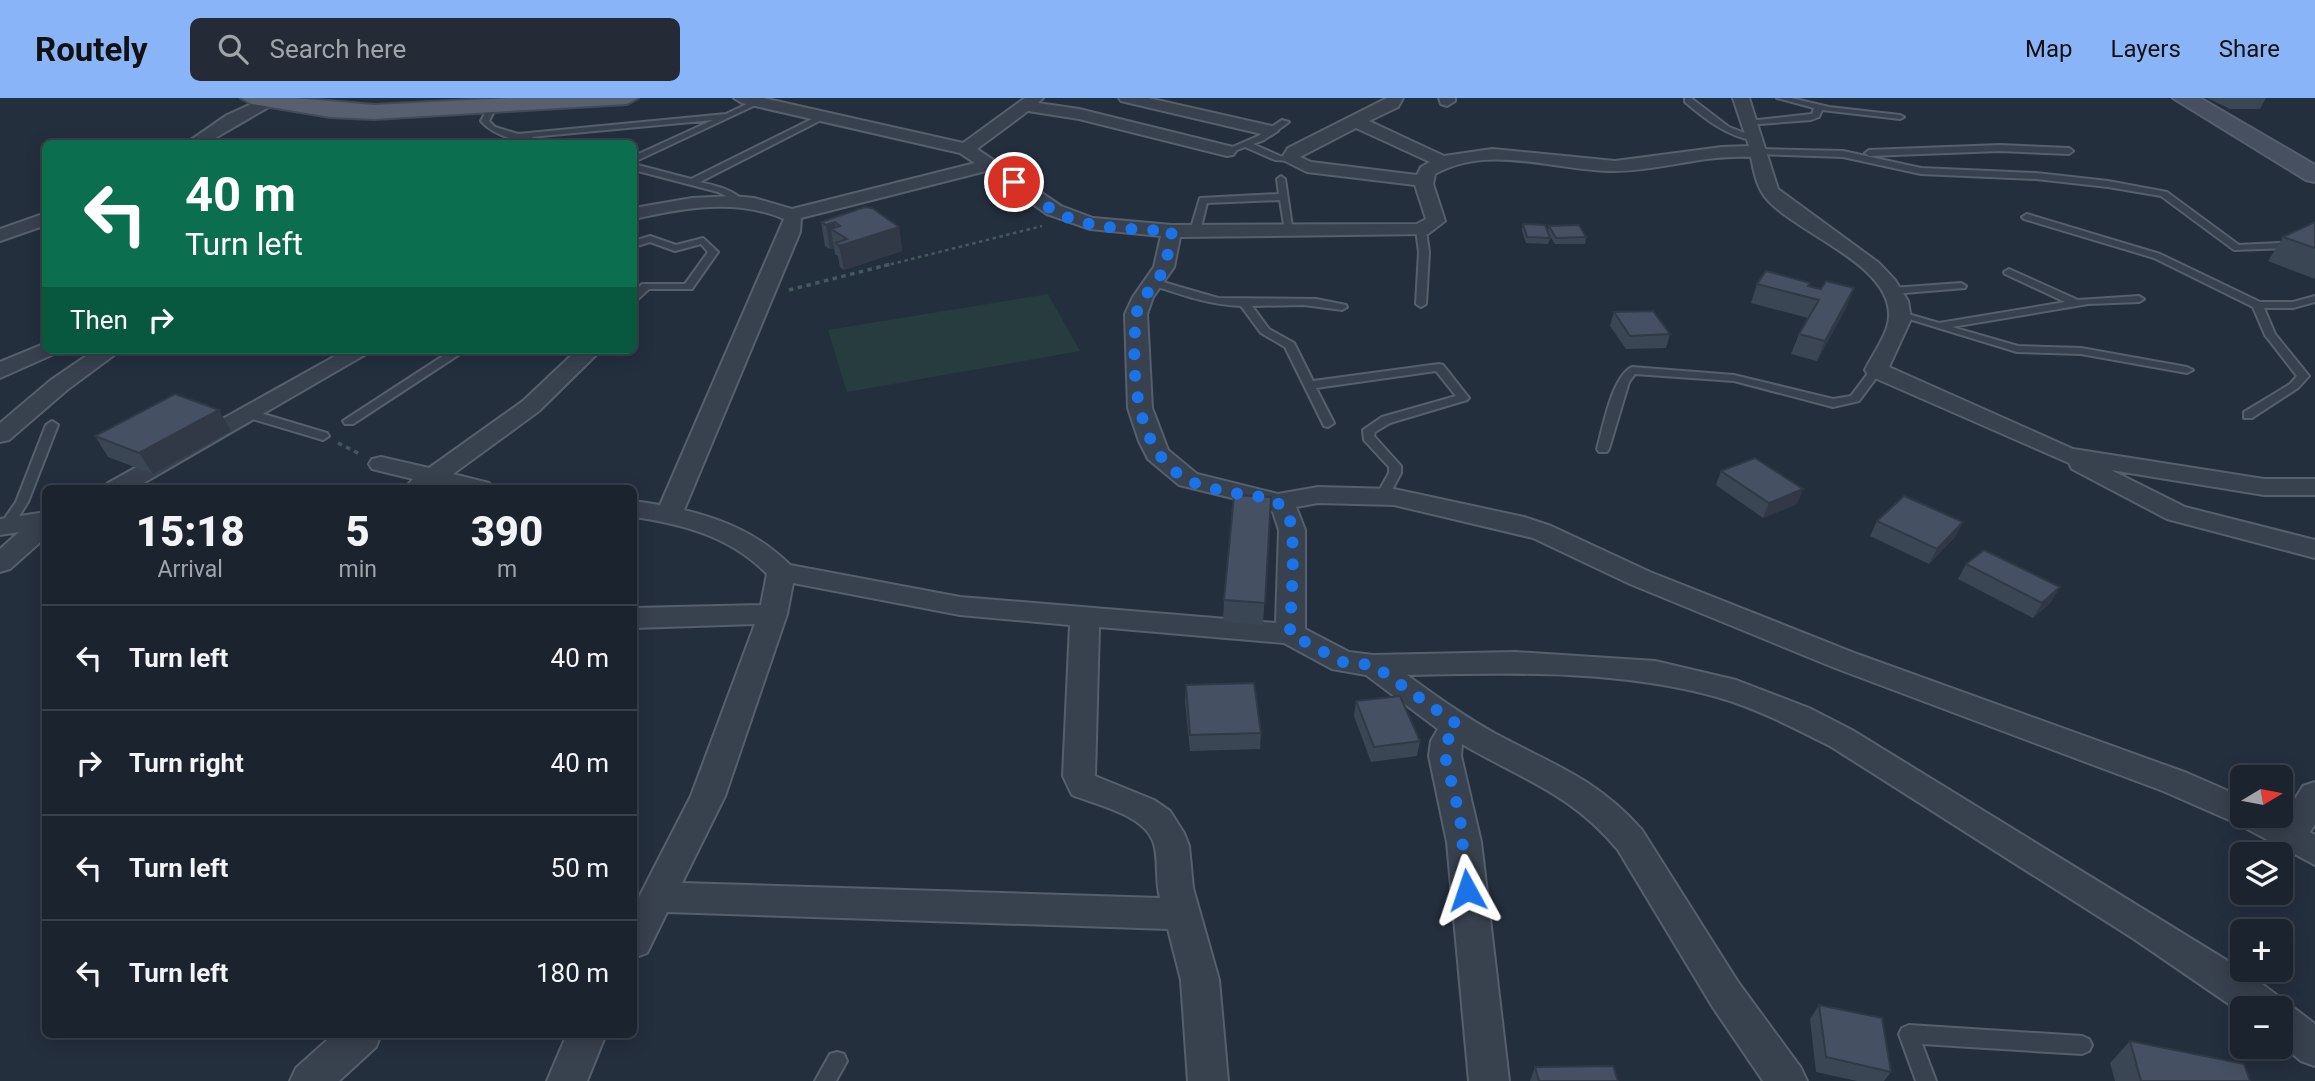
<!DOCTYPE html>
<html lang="en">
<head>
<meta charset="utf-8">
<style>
  :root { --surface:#1b232e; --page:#242b36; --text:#f1f3f6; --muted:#a0a4aa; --line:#39404a; --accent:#8ab4f8 }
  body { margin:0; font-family:Roboto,sans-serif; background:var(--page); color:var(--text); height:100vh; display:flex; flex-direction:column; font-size:26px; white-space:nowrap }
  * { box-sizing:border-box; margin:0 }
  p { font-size:23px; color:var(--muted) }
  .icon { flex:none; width:38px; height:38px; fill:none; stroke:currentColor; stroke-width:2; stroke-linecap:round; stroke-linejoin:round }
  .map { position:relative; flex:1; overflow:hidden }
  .drawer { position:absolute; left:42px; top:387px; width:595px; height:553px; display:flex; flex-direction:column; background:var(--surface); border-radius:10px; box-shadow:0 4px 18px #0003,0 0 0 2px var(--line) }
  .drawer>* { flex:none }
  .banner { position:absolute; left:42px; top:42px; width:595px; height:214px; border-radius:10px; box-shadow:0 4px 18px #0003,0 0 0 2px var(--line); background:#0b6e4f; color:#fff; overflow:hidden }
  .needle { width:46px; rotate:80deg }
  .tools { position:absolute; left:2230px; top:667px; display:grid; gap:14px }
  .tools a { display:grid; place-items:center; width:63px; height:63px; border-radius:10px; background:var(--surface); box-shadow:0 4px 18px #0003,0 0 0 2px var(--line); font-size:35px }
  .pin { position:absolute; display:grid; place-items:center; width:60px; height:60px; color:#fff; margin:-30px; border:4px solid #fff; border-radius:50%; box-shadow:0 2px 7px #0007 }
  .me { position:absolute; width:77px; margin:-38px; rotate:355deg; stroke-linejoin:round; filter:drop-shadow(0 0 5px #0008) }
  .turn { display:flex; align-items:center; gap:24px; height:147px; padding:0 28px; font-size:32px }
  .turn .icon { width:91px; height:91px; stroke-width:2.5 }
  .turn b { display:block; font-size:49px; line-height:60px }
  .then { display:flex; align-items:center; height:66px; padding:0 28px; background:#0003; gap:14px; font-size:26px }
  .eta { display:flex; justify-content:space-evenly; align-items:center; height:119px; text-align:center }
  .eta b { font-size:42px; font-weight:800; line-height:49px }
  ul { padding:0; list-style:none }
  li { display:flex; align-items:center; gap:21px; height:105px; padding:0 28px; border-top:2px solid var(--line) }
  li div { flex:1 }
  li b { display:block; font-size:26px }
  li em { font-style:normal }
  header { display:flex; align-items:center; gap:42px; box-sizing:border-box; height:98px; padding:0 35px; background:var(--accent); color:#111 }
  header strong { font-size:33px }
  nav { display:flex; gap:38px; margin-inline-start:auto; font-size:24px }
  .search { width:490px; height:63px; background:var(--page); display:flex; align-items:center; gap:18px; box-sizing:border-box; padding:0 24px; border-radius:10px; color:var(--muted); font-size:26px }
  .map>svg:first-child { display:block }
</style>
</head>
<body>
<header>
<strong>Routely</strong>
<div class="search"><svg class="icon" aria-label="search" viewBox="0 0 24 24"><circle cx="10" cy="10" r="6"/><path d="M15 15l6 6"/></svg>Search here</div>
<nav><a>Map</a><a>Layers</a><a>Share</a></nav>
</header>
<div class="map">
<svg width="2315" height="983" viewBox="0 0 2315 983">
  <rect width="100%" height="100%" fill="#242f3e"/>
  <path fill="#263c3f" d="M1048 196 1080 253 847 294 828 232Z"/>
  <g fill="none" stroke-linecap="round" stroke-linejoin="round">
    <defs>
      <path id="service" d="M1685 0H1691L1729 29 1758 40 1754 43C1726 37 1706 22 1685 4Z
        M1777 0H1791L1829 9 1900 17 1904 19 1900 21 1822 12 1819 19 1811 22 1746 27 1745 25 1749 23 1812 16 1814 10Z
        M755 2 762 4 634 64V58L713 22 531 39 550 46C528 46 495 40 481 23L488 9 492 7 496 9 489 23 495 29 518 36 726 16Z
        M820 17 827 19 700 84C713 87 727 90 738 98L731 107H725L723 105 728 99 718 94 634 72V66L691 81Z
        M1282 22 1289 24 1264 42 1253 46 1280 58 1293 59V63L1275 62 1245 49 1227 56 1223 53 1258 38Z
        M2000 47 2069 50 2073 53 2069 56 2000 53 1869 58 1865 55 1869 52Z
        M1758 51 1843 53 1921 70 2036 75 2108 83 2167 94 2239 147 2315 143V149L2234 152 2161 98 2108 89 2036 81 1921 76 1843 59 1755 56 1754 54Z
        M1281 78 1285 81 1293 135 1285 133 1280 102 1207 105 1200 133 1195 136 1190 133 1200 100 1279 96 1277 81Z
        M2027 116 2160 156 2260 204H2293L2315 198V204L2293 210H2264L2275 236 2309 278 2298 290 2252 320H2244V314L2290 286 2297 278 2265 237 2253 209 2154 160 2024 121 2022 119Z
        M1421 129 1426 132 1429 154 1426 206 1421 209 1416 206 1419 154 1416 132Z
        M650 138 676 147 703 140 718 154 692 191H649L638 201 634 202V194L642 186H685L708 154 701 146 675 153 650 144 634 149V143Z
        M2009 171 2078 202 2139 198 2144 201 2139 204 2088 206 1952 229 2018 248 2081 250 2187 269 2193 272 2187 275 2081 256 2017 254 1896 217 1901 214 1939 225 2065 204 2005 176 2004 174Z
        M1156 182 1218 200 1316 201 1346 207 1347 209 1342 212 1304 207 1252 208 1269 231 1294 245 1313 283 1439 266 1443 267 1469 300 1467 302 1390 325 1375 334 1374 338 1401 368V375L1387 401H1377L1376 398 1389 375V369L1364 342 1363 332 1382 319 1456 298 1436 273 1316 290 1334 325 1328 329 1324 328 1285 249 1261 235 1241 208C1210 207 1182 197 1152 187V183Z
        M1961 185 1966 188 1965 190 1892 196 1887 193 1892 190Z
        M452 252H466L353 326H345L343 323Z
        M1632 269 1734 277 1833 301 1851 298 1872 270H1880L1882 272 1859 303 1833 309 1734 283 1635 276 1629 284 1609 351 1607 354H1599L1597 351C1603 330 1612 278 1632 269Z
        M250 312 327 335 329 338 323 342 246 319 244 316Z
        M52 323 58 327 28 404 11 431H1L0 427 16 404 46 327Z
        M1909 927 2082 938 2089 941 2092 947 2089 953 2082 956 1922 946 1936 983H1916L1899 936 1902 930Z
        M837 954 844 956 847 963 836 983H815L830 956Z"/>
      <path id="minor" d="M265 0H277L279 3 205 46H185L227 17Z
        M734 0H763L963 45 1025 0H1043L1038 5 1079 11 1233 49 1236 53 1233 57 1227 58 1079 21 1028 13 977 51 1061 108 1093 120 1172 127 1417 126 1426 121 1415 87 1307 74 1281 61 1288 50 1387 0H1403L1398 9 1369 23 1444 58 1492 51 1615 63 1722 49 1749 48 1733 0H1749L1778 91 1879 165 1895 182 1908 203 1911 221 1889 269 2073 351 2264 381H2315V397H2264L2111 372 2185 409 2315 442V460L2167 421 2072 371 2069 365 1868 277 1865 272C1872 257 1889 235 1889 218 1891 165 1794 135 1765 99 1756 87 1754 73 1751 59 1704 56 1660 73 1613 73 1555 73 1489 45 1435 76L1433 86 1445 123 1428 136 1180 139 1174 169 1153 199 1147 216 1152 310 1168 352 1197 376 1278 396 1318 389 1394 391 1524 419 1551 428 1650 474 1857 556 2187 675 2242 699V718L2283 720 2303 688 2315 684V726L2310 734 2315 737V767L2236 725 2163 693 1835 570 1630 486 1533 440 1394 407 1318 405 1296 409 1305 432V531L1349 554 1373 557 1515 554 1655 563 1736 582 1809 610 1852 632 2249 876 2278 898 2281 905 2294 910 2315 926V968L2301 963 2280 946V910H2242V915L2134 841 1830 648C1794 630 1756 610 1717 599 1617 571 1510 575 1407 577 1436 598 1465 619 1496 636 1554 667 1597 681 1642 732L1738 884 1801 970 1807 983H1763L1712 908 1618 752C1571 695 1523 682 1462 646L1461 658 1481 744 1509 983H1469L1447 744 1429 658 1431 643 1438 631 1366 577 1332 571 1284 545 1099 529 1095 678 1154 702 1170 713 1184 735 1189 748 1193 790 1219 882 1228 983H1188L1181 882 1168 831 667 814 647 855 634 860V809L691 698 755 526 634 530V510L761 507 767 476C731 439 683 426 634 419V403L660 407 784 121C736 100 683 110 634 121V110L692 100 733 98 754 100 792 111 975 65 960 55 742 5ZM1356 30 1430 64 1421 69 1417 77 1311 64 1300 59ZM986 73 1047 116 1090 131 1161 138 1154 169 1133 199 1125 216 1128 310 1139 343 1148 361 1179 387 1257 406 1273 414 1279 432 1276 525 960 499 790 467C760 437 725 422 684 412L800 134 801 120ZM793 485 960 517 1070 527 1063 678 1072 697C1097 707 1146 717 1154 746 1159 763 1155 782 1160 800L682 785 725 698 787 516Z
        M1119 0H1148L1276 29 1278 33 1270 38 1121 3Z
        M1439 0H1455V3L1447 8 1441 6Z
        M46 115V127L0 143V131Z
        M46 245V252H56L54 256 0 280V264Z
        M95 252H121L67 292 9 342 0 344V325L51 282Z
        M346 252H373L135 390H104L108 385Z
        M577 252H601L539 313 453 376 489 385 493 390 438 387 434 390H405L413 381 372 371 369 366 372 361 381 359 429 370 523 303Z
        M46 414V439L10 471 0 474V451L19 434 0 437V421Z
        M334 936H381L376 949 339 983H290L296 970Z
        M567 936H606L587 983H547Z"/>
      <path id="secondary" d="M2173 0H2200L2315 67V84L2306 82Z"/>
      <path id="primary" d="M241 0H295L374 7 508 0H638L627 6 374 21 330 19 252 6Z"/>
    </defs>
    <use href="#service" stroke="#565f6c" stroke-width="4"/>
    <use href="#minor" stroke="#565f6c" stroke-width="4"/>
    <use href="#secondary" stroke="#565f6c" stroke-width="4"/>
    <use href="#primary" stroke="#414a57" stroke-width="4"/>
    <path stroke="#44595c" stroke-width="2.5" stroke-dasharray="3.5 3.5" stroke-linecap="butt" d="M884 168 1042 128"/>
    <path stroke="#44595c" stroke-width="3.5" stroke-dasharray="4.5 4.5" stroke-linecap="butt" d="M789 192 891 166
      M338 345 362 357"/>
    <use href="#service" fill="#38414e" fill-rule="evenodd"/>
    <use href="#minor" fill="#38414e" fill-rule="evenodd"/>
    <use href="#secondary" fill="#465061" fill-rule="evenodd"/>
    <use href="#primary" fill="#56606e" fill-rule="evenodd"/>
  </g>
  <path fill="#3b4654" d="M2207 0H2266L2260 11H2230Z
    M821 124 899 129 902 153 844 172 840 169 838 158 835 156 834 150 830 151 825 148Z
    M2315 124V181L2268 163 2283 139Z
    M1523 126 1548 134 1549 128 1586 139 1585 146H1555L1548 135 1550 140 1548 146 1526 145 1522 133Z
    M1810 185 1809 188 1821 191 1854 190 1846 210 1817 263 1791 256 1799 236 1808 220 1751 205 1757 186Z
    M1614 214 1670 236 1666 250 1626 251 1610 228Z
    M231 333 153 376 108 359 95 338Z
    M1721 373 1803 391 1797 406 1763 420 1716 387Z
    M1271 399 1263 527 1223 524 1224 502Z
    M1877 423 1963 424 1955 439 1929 466 1870 438Z
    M1966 466 2060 489 2050 505 2033 520 1958 481Z
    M1186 587 1261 635 1260 651 1190 653 1185 603Z
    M1356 603 1420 643 1417 658 1371 664 1354 618Z
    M1819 907 1891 974 1884 983H1857L1816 974 1810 921Z
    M2130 943 2250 983H2115L2110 965Z
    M1535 969 1618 983H1530Z"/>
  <path fill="#303945" d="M835 124 837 135 831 131 834 150 830 151 826 127Z
    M899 129 902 153 844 172 839 148Z
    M1854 190 1846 210 1817 263 1825 243Z
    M219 312 231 333 153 376 139 355Z
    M1803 391 1797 406 1763 420 1769 405Z
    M1963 424 1955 439 1929 466 1937 451Z
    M2060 489 2050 505 2033 520 2042 505Z"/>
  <path fill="#455162" stroke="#303945" stroke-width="2" d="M865 109 872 110 899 129 839 148 836 145 847 141 831 131 840 128 835 124 826 127 821 124Z
    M2315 124V150L2283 139Z
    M1523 126 1545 127 1550 140 1527 139Z
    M1579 127 1586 139 1556 140 1549 128Z
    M1766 173 1810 185 1808 188 1821 191 1826 183 1854 190 1825 243 1799 236 1819 202 1757 186Z
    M1653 213 1670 236 1630 238 1614 214Z
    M175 296 219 312 139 355 95 338Z
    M1755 360 1803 391 1769 405 1721 373Z
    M1234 397 1271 399 1265 505 1224 502Z
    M1904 398 1963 424 1937 451 1877 423Z
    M1984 452 2060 489 2042 505 1966 466Z
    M1254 585 1261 635 1190 637 1186 587Z
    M1400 598 1420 643 1374 649 1356 603Z
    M1819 907 1882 920 1891 974 1826 959Z
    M2130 943 2244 966 2250 983H2141Z
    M1613 968 1618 983H1539L1535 969Z"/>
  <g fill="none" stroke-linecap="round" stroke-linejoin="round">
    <path stroke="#1a73e8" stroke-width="12" stroke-dasharray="0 21.6" d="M1014 84C1030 95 1046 110 1064 118 1096 132 1137 131 1172 133 1169 146 1168 162 1162 174 1154 191 1138 200 1136 219 1131 274 1134 353 1188 382 1204 390 1223 393 1240 396 1257 399 1277 398 1287 415 1298 432 1290 512 1290 536L1343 564 1373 567 1458 627 1447 643 1445 658 1460 719 1467 792"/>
  </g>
</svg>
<div class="tools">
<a><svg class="needle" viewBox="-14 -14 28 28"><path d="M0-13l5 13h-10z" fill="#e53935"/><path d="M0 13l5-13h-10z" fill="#a0a4aa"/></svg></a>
<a><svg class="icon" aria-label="layers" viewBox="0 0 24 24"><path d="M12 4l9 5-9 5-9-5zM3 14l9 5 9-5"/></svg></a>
<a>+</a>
<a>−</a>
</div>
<div class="pin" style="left:1014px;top:84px;background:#d93025"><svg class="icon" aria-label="arrive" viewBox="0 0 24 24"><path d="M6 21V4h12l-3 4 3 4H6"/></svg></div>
<svg class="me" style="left:1467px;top:792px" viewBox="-20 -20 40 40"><path d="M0-17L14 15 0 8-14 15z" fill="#1a73e8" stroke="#fff" stroke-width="4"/></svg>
<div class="banner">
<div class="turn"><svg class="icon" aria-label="left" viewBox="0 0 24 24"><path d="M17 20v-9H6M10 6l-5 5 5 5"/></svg><div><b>40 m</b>Turn left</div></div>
<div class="then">Then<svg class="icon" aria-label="right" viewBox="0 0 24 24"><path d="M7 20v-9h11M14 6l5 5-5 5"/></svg></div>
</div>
<section class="drawer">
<div class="eta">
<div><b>15:18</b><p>Arrival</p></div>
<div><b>5</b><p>min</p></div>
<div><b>390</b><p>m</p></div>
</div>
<ul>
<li><svg class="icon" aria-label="left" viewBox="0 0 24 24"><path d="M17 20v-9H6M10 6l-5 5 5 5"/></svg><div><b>Turn left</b></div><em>40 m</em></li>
<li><svg class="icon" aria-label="right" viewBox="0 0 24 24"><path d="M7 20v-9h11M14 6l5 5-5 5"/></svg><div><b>Turn right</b></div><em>40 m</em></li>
<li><svg class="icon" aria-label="left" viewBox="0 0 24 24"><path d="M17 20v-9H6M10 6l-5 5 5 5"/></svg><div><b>Turn left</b></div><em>50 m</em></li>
<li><svg class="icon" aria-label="left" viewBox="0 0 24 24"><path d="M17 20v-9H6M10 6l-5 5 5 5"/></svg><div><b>Turn left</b></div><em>180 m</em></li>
</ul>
</section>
</div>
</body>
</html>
